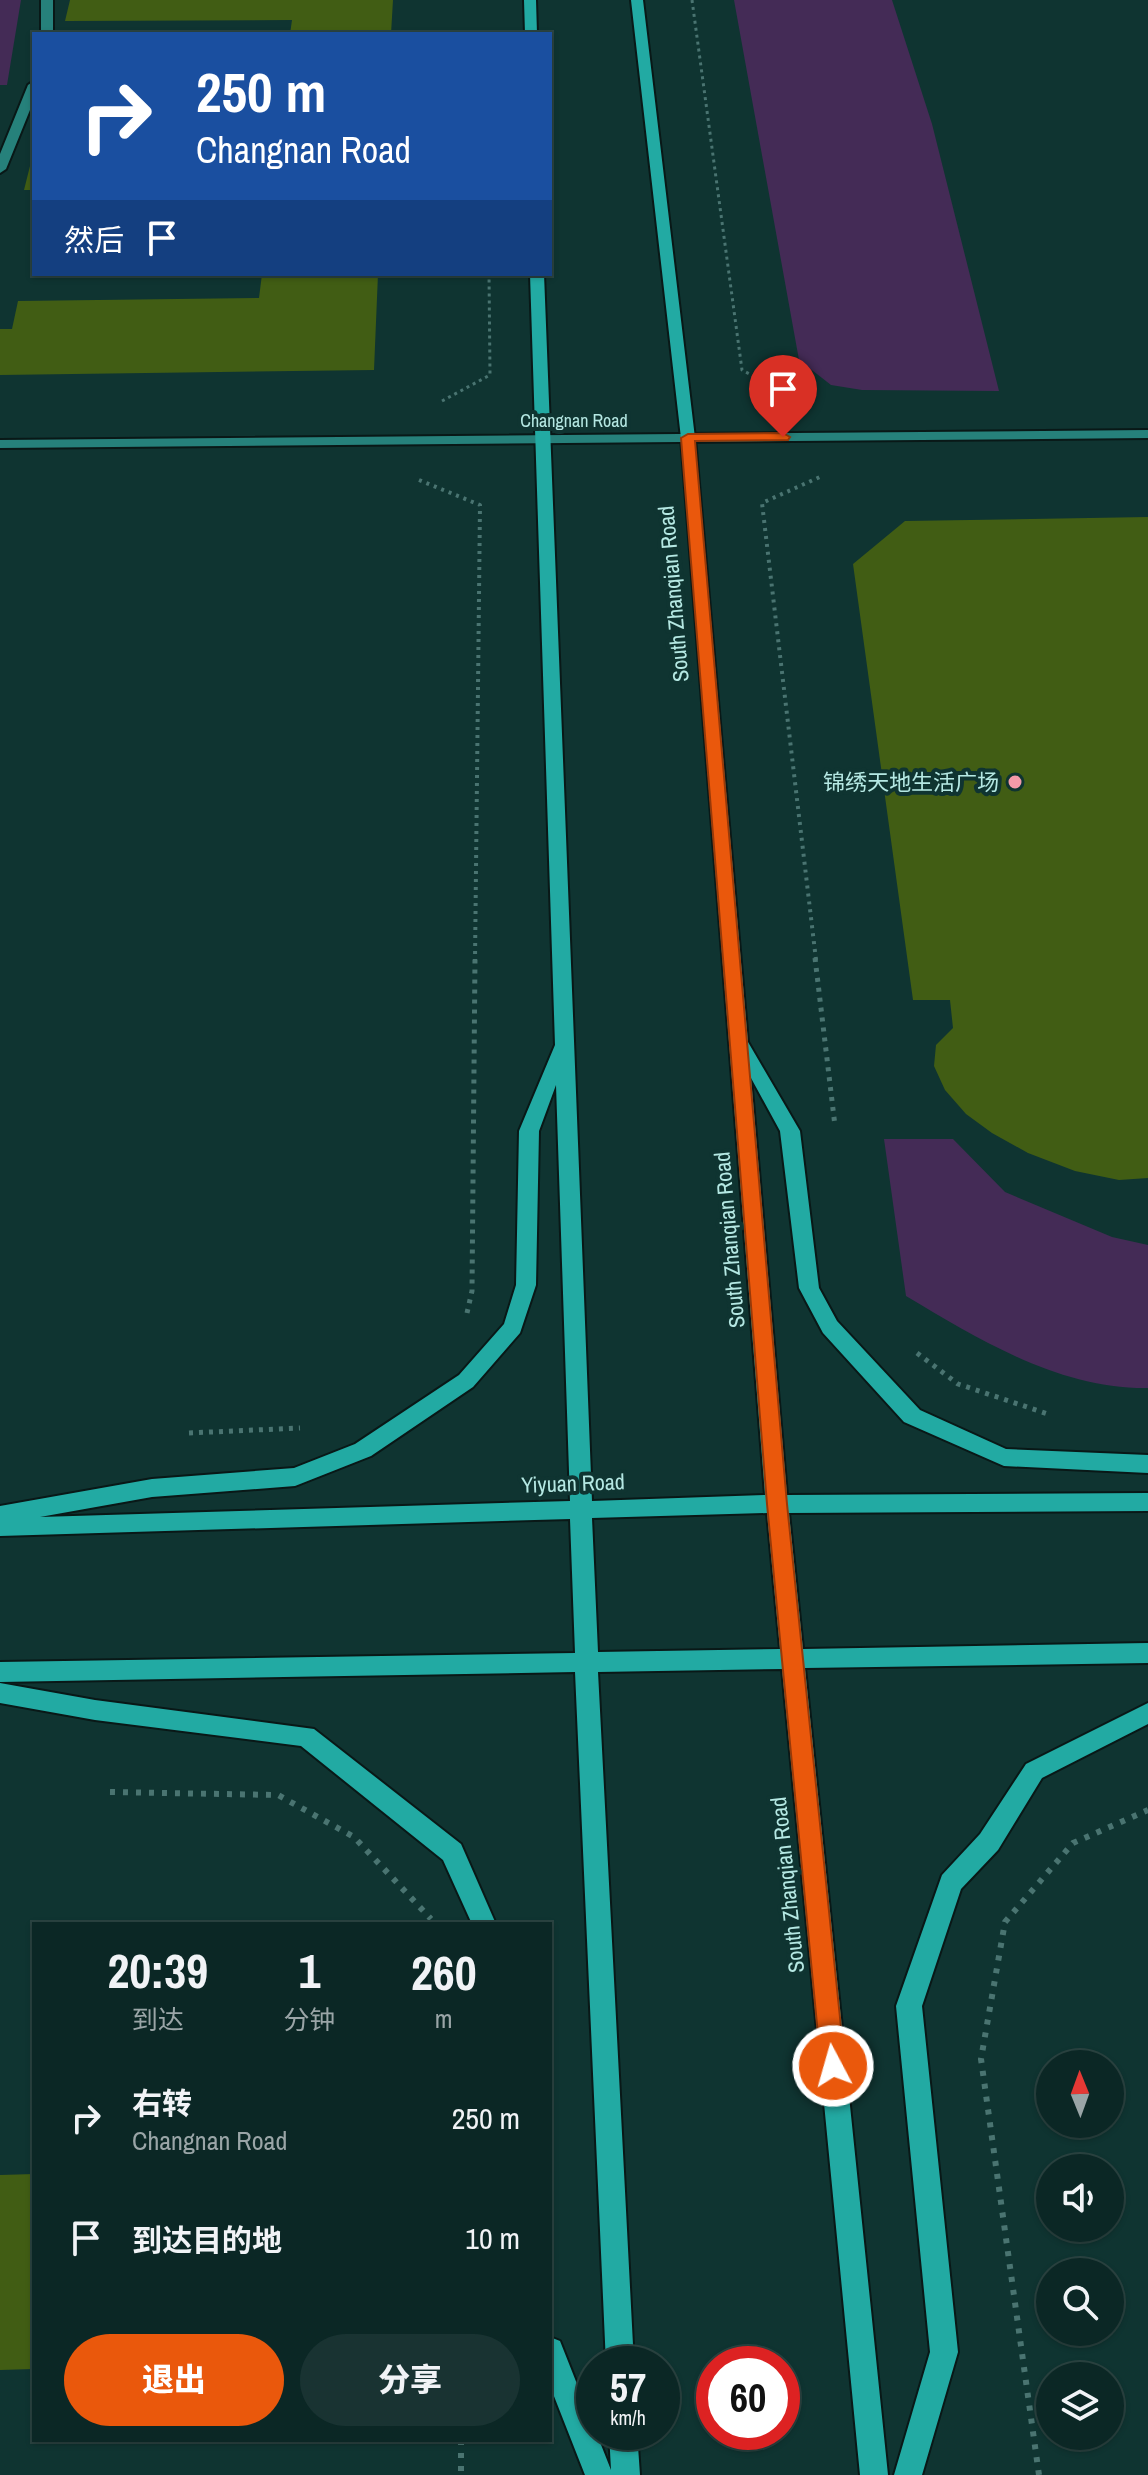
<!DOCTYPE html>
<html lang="zh">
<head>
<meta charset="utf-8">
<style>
  :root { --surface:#0b2725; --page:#193332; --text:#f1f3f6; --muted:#9aa5a7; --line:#2b4442; --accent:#ea580c }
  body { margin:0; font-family:"Archivo Narrow","Noto Sans SC",sans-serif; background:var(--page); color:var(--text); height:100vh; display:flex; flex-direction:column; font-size:30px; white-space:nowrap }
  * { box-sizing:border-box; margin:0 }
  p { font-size:26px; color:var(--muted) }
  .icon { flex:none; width:44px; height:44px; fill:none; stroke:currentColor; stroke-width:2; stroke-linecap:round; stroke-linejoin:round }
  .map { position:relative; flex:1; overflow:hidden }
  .details { position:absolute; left:32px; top:1922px; width:520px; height:520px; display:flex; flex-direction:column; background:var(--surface); border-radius:0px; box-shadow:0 2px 6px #0004,0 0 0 2px var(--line) }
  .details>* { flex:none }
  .hud { position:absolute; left:32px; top:32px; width:520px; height:244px; border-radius:0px; box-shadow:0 2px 6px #0004,0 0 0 2px var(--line); background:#1a4fa0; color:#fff; overflow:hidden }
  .needle { width:52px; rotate:359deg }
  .buttons { position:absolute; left:1036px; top:2050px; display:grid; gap:16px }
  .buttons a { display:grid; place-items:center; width:88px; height:88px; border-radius:50%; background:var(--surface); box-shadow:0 2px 6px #0004,0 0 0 2px var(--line); font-size:40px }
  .speed { position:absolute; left:576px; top:2346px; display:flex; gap:16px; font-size:40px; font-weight:700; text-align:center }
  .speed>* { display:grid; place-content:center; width:104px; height:104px; border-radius:50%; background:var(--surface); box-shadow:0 2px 6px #0004,0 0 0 2px var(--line); line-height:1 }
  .speed small { font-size:20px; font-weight:400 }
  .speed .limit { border:12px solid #d22; background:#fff; color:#111 }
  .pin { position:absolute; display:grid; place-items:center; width:68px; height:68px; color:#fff; margin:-82px -34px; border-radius:50% 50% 50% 0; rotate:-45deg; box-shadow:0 0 8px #0007 }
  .pin .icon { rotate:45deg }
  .me { position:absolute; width:88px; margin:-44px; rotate:354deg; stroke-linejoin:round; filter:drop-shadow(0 0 6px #0008) }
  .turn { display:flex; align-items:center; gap:28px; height:168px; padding:0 32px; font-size:36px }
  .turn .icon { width:104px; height:104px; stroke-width:2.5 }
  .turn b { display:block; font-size:56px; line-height:68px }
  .then { display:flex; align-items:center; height:76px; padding:0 32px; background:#0003; gap:16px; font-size:30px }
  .eta { display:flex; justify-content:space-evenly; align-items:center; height:136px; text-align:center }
  .eta b { font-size:48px; font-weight:800; line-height:56px }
  .button { display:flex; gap:16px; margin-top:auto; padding:16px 32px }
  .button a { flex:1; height:92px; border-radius:48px; background:var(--accent); color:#fff; font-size:32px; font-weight:800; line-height:92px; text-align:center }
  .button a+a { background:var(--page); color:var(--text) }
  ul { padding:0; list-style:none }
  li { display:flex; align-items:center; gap:24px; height:120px; padding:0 32px }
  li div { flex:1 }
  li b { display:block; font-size:30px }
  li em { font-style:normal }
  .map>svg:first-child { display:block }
</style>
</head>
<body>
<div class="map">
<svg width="1148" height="2475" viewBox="0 0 1148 2475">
  <rect width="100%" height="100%" fill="#0f3431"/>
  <path fill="#442b56" d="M0 0H21L7 85H0Z
    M734 0H892L932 124 999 391 862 390 831 385 799 360Z
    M884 1139H953L1005 1192 1112 1237 1148 1245V1388C1059 1389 980 1340 906 1296Z"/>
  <path fill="#415d14" d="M70 0H393L391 34H290L292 20 65 21Z
    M33 154 34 190H24Z
    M262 274H378L374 370 0 375V329H12L18 301 259 298Z
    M1148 517V1178L1119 1180 1075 1171 1028 1153 992 1133 966 1114 945 1090 934 1066 936 1045 953 1028 950 1000H913L853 564 905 521Z
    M34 2174V2369L0 2370V2175Z"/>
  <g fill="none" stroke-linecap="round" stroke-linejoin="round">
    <defs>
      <path id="minor" d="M41 0H53V34H41Z
        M34 81V100L6 169 0 173V154L28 85Z
        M1148 430V438L0 448V440Z"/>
      <path id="major" d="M524 0H536L537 34H525Z
        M631 0H643L695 438 748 1042 800 1131 819 1288 837 1321 920 1410 1006 1449 1148 1455V1473L1004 1466 904 1422 823 1333 799 1288 780 1131 751 1078 787 1495 1148 1493V1511L789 1513 803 1649 1148 1643V1663L805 1668 888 2475H860L782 1669 598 1672 634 2364H606L575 1672 0 1682V1662L575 1653 570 1519 0 1536V1506L152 1479 294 1468 355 1444 459 1375 504 1324 516 1285 519 1131 555 1045 530 274H544L592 1501 765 1495 681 438ZM556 1085 570 1501 40 1517 152 1497 295 1486 371 1456 473 1387 520 1333 536 1285 539 1131ZM767 1513 780 1649 598 1652 592 1518Z
        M0 1683 95 1700 314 1729 461 1844 496 1924H472L443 1860 301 1746 95 1720 0 1703Z
        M1148 1703V1724L1042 1778 998 1850 961 1889 922 2006 958 2352 922 2475H894L930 2352 896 2006 942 1875 980 1834 1026 1764Z
        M550 2337 560 2341 611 2470 609 2432H637L640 2475H585L550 2386Z"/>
    </defs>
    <use href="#minor" stroke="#091817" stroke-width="4"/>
    <use href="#major" stroke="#091817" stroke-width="4"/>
    <path stroke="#4a7471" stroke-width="3" stroke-dasharray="3 4" stroke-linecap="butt" d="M692 0 742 370 796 399
      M442 401 490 375 489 274"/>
    <path stroke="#4a7471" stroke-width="4" stroke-dasharray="3 5" stroke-linecap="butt" d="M419 480 480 505 475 960
      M816 960 762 503 822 476"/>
    <path stroke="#4a7471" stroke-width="5" stroke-dasharray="4 6" stroke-linecap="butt" d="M815 958 835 1126
      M467 1313 472 1291 475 958
      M917 1353 958 1384 1051 1415
      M189 1433 300 1428"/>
    <path stroke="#4a7471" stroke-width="6" stroke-dasharray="5 8" stroke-linecap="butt" d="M110 1792 278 1795 354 1837 431 1919
      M461 2440V2475
      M1039 2475 981 2059 1005 1922 1073 1843 1148 1810"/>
    <use href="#minor" fill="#26817b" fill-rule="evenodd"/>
    <use href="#major" fill="#22aaa3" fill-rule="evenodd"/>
  </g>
  <path fill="#ea580c" stroke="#983908" stroke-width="2" d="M783 433 790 437 788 440 695 441 787 1504 845 2066 841 2074 833 2077 825 2074 821 2066 767 1504 681 438 688 434Z"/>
  <circle fill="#f39aa9" stroke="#0f3431" stroke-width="3" cx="1015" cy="782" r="8"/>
  <g text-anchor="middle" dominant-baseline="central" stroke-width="8" stroke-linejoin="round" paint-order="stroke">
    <g font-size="18" fill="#b5e8e3" stroke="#0f3431">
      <text x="574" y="420">Changnan Road</text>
    </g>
    <g font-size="22" fill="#b5e8e3" stroke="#0f3431">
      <text transform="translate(673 594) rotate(-95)">South Zhanqian Road</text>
      <text transform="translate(729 1240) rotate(-95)">South Zhanqian Road</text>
      <text transform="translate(573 1483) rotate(-2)">Yiyuan Road</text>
      <text transform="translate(787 1885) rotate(-96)">South Zhanqian Road</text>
    </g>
    <g font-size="22" fill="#b5e8e3" stroke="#0f3431" text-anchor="end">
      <text x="999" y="782">锦绣天地生活广场</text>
    </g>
  </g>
</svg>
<div class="buttons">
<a><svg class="needle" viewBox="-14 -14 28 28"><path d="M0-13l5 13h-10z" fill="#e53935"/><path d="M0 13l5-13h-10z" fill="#9aa5a7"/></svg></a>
<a><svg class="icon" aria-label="sound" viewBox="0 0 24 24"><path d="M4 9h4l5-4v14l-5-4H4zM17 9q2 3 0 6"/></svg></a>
<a><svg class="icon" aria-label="search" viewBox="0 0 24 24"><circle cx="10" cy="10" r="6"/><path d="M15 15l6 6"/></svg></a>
<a><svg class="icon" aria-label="layers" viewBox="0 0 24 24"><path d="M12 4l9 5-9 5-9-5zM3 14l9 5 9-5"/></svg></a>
</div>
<div class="speed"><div>57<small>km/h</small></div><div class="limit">60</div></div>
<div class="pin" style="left:783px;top:437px;background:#d93025"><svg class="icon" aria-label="arrive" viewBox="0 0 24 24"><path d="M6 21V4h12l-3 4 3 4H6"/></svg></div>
<svg class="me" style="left:833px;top:2066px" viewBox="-20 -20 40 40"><circle r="17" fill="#ea580c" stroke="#fff" stroke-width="3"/><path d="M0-11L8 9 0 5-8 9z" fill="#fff"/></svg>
<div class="hud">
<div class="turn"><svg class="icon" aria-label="right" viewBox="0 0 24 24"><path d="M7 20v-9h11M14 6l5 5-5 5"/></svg><div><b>250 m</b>Changnan Road</div></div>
<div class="then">然后<svg class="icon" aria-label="arrive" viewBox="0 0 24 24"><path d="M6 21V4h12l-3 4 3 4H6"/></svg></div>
</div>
<section class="details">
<div class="eta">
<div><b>20:39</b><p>到达</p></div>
<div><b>1</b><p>分钟</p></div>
<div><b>260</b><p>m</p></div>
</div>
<ul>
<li><svg class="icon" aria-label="right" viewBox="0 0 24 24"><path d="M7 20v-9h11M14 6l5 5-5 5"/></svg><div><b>右转</b><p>Changnan Road</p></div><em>250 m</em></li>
<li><svg class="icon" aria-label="arrive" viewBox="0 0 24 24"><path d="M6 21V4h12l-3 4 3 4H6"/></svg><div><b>到达目的地</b></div><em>10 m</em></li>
</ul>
<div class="button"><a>退出</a><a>分享</a></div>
</section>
</div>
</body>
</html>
